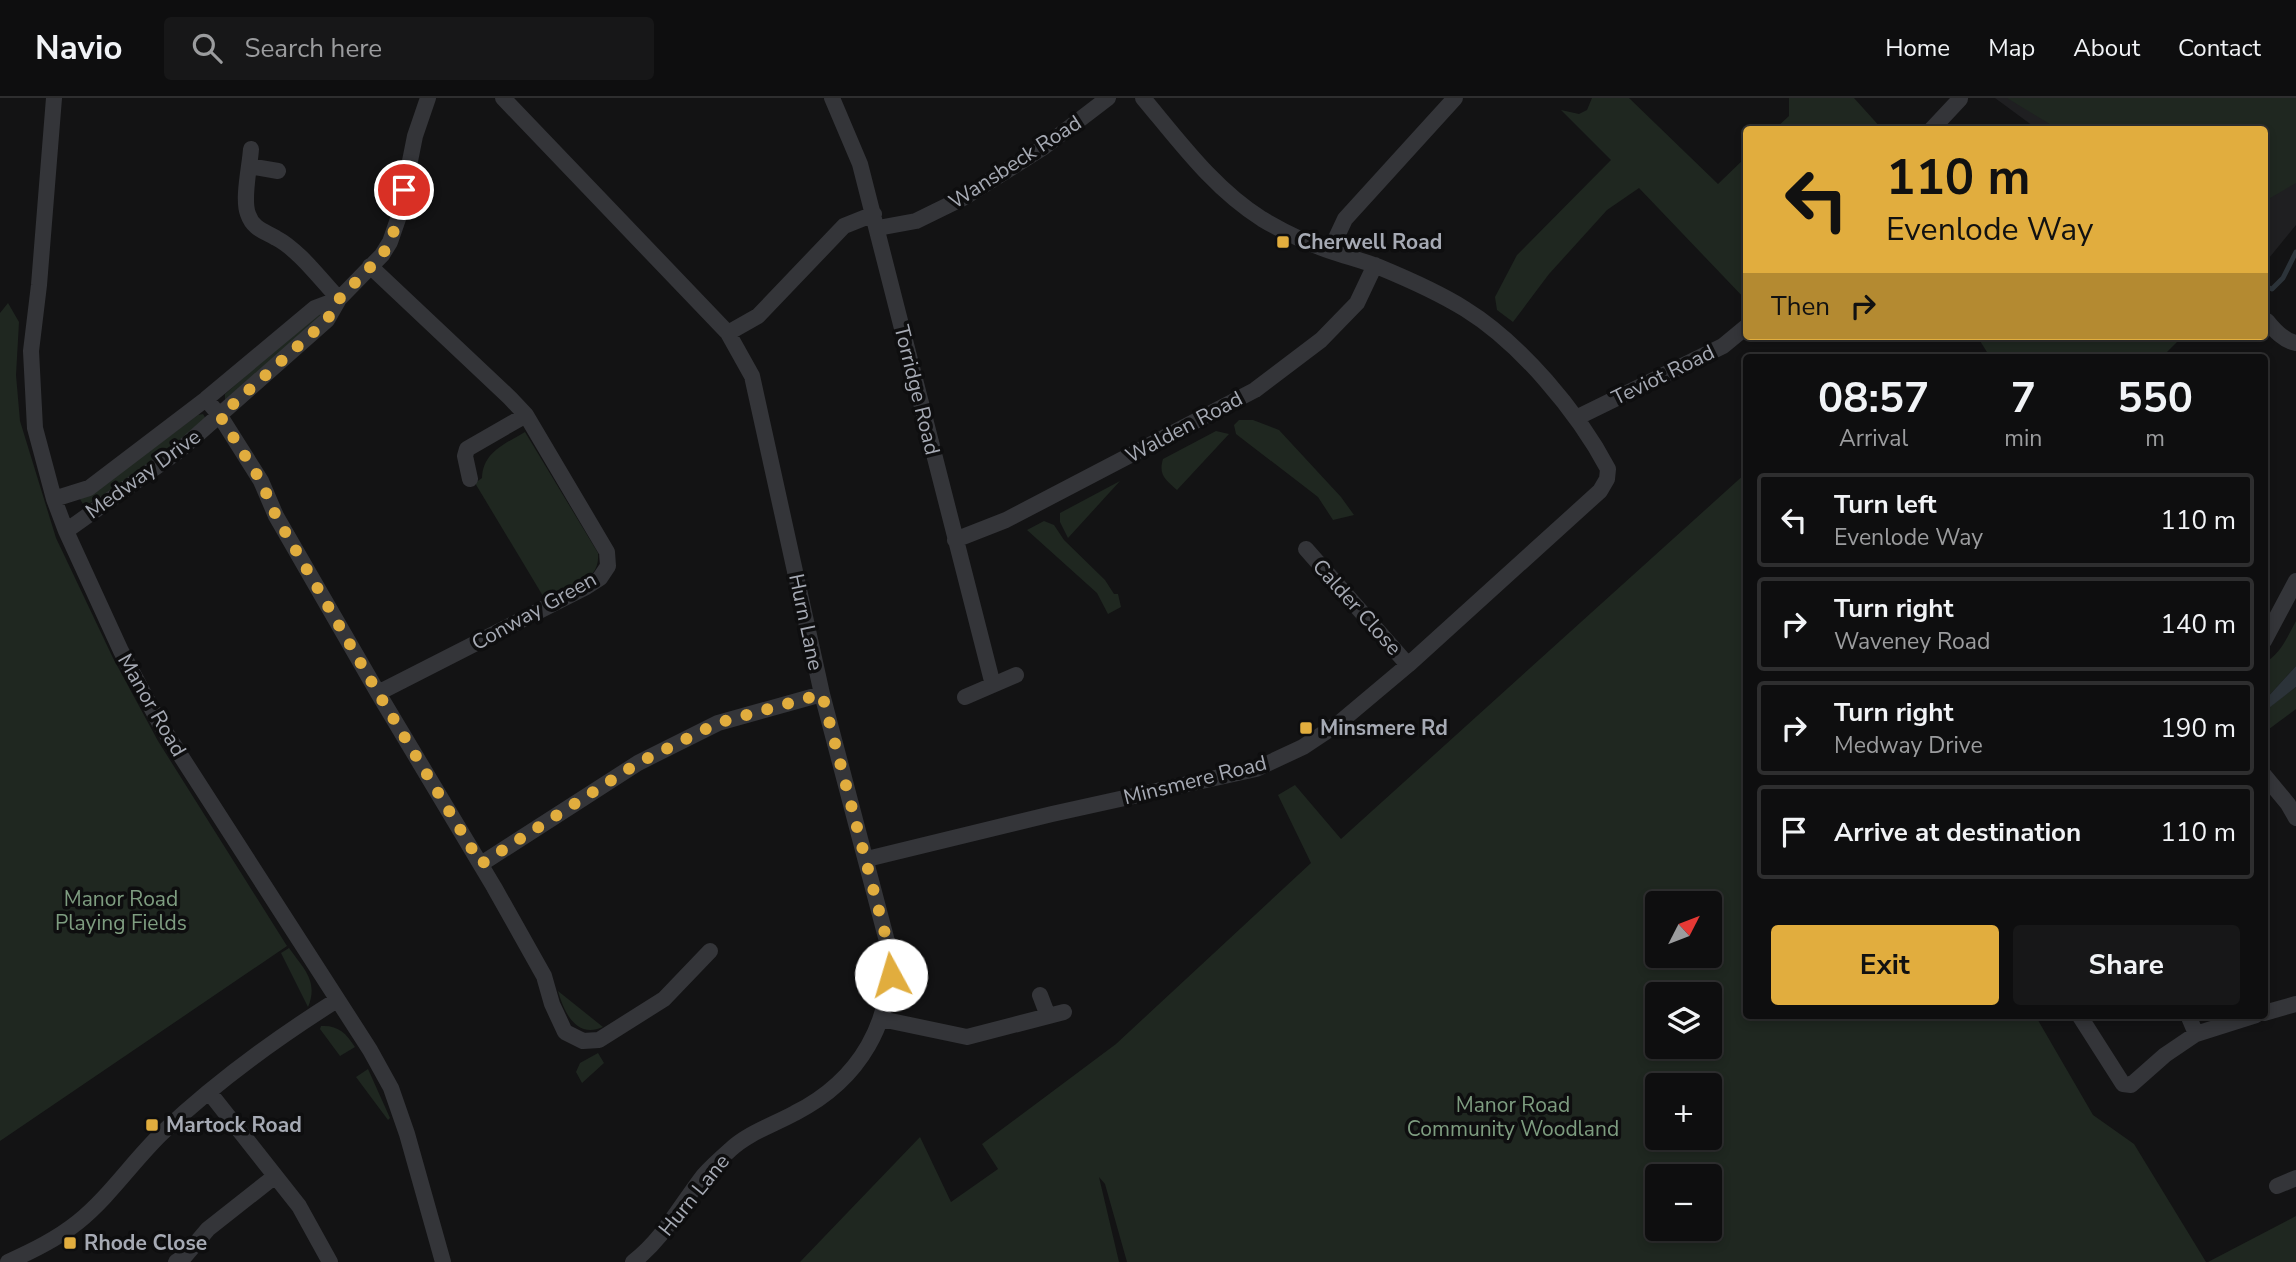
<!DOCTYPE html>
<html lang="en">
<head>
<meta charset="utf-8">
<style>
  :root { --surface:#0e0e0f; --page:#171718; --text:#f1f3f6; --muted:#9b9c9e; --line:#2e2e2f; --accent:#e1ad3e }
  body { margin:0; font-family:"Nunito Sans",sans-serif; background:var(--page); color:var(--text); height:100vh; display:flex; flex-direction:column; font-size:26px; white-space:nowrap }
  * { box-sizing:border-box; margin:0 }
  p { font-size:23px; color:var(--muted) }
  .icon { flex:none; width:38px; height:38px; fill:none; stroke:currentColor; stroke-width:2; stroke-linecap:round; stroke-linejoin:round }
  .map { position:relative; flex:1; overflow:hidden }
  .drawer { position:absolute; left:1743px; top:256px; width:525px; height:665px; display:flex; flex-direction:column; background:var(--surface); border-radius:7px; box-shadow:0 4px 10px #0003,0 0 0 2px var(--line) }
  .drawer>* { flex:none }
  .guide { position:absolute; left:1743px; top:28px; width:525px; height:214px; border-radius:7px; box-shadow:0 4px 10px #0003,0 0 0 2px var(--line); background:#e1ad3e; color:#111; overflow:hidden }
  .needle { width:46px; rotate:48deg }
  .controls { position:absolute; left:1645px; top:793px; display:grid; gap:14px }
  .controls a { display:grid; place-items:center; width:77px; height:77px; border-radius:7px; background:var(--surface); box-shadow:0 4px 10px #0003,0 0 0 2px var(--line); font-size:35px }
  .pin { position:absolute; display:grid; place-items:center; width:60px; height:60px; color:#fff; margin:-30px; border:4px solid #fff; border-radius:50%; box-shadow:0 2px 7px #0007 }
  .me { position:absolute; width:77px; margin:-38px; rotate:354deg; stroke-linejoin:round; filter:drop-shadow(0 0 5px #0008) }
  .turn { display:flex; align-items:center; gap:24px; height:147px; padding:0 28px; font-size:32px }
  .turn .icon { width:91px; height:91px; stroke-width:2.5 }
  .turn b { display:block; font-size:49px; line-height:60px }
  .then { display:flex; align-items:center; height:66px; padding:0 28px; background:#0003; gap:14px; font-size:26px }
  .eta { display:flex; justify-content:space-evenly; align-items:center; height:119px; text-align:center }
  .eta b { font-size:42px; font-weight:700; line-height:49px }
  .cta { display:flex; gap:14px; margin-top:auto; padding:14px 28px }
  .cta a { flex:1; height:80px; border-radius:7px; background:var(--accent); color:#111; font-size:28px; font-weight:700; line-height:80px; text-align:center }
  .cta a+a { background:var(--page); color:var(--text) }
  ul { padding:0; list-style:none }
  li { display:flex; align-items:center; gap:21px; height:94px; margin:0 14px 10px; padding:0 14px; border:4px solid var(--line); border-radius:7px }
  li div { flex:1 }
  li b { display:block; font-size:26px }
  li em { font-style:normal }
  header { display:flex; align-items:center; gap:42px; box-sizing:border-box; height:98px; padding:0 35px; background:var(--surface); border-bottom:2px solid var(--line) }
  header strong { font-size:33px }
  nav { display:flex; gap:38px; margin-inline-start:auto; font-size:24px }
  .search { width:490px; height:63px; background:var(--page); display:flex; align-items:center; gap:18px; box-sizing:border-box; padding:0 24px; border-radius:7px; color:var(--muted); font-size:26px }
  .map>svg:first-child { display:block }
</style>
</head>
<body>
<header>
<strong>Navio</strong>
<div class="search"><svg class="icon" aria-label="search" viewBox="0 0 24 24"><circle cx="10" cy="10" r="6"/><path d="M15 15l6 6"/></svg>Search here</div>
<nav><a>Home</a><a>Map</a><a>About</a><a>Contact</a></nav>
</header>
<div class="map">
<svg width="2296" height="1164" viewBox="0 0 2296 1164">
  <rect width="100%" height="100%" fill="#131314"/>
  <path fill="#1f1f21" d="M1995 0H2296V127L2265 165 2264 32 2037 31Z"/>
  <path fill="#1f2720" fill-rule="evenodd" d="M1592 0H1629L1718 86 1746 59V112L1741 118 1746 123V202L1639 90 1607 112 1549 176 1513 224 1497 212 1495 199 1517 157 1611 62 1561 12 1579 16 1587 12Z
    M1789 0H1854L1882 31H1775L1789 18Z
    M2007 0H2296V85L2265 103 2264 32 2058 31Z
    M8 205 19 224 16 277 20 323 56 440 113 560 158 643 287 848 0 1043V215Z
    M325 208 331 210 225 302V296Z
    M1977 238H2183L2162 259H1990Z
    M203 316 206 321 204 325 102 399 84 408 80 401 98 391 198 317Z
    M1239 322H1253L1279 332 1341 399 1354 417 1333 422 1318 399 1236 336 1234 327Z
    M1216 333 1229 336 1177 392C1166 382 1158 377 1163 361Z
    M525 334 598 455C601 484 568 492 546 503L475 385 482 380C483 354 505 346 525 334Z
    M1746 375V917H2035L2093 1017 2134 1046 2206 1164H1127L1105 1086 1099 1079 1119 1164H800L920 1039 951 1104 998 1071 982 1046 1116 946 1311 765 1278 697 1295 687 1341 741ZM1657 805H1710V858H1657ZM1657 896H1710V948H1657ZM1657 987H1710V1040H1657ZM1657 1078H1710V1130H1657Z
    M1120 383 1068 440 1060 424V415Z
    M1044 423 1054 427 1064 442 1105 482 1114 496H1118L1121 509 1108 516 1097 495 1027 432Z
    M2296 523V568L2265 602 2264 565C2281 556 2287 539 2296 523Z
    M2296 589V611L2265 634 2264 613Z
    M289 850C303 870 319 883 308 909L281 855Z
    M558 893 603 929C576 941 564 914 558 893Z
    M321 928C338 927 346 935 355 949L340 958 320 931Z
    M598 955 604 965 582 985 576 974 580 965Z
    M368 971 390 1020 388 1022 356 979Z
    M2296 1118V1164H2208Z"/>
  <path fill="#2c3339" d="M2296 568V589L2265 613V602Z"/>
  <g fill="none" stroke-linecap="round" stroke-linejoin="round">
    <path stroke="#2c3339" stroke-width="5" d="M2264 188 2272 191 2283 180 2296 154"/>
    <path stroke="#343539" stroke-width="16" d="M54 0 39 187 31 253 35 330 54 401 66 433 121 553 159 624 370 952 391 990 407 1036 443 1164
      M503 0 728 235 752 278 822 596 889 851C894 923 860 982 795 1015 773 1027 748 1035 730 1052 721 1060 711 1069 703 1078 680 1108 663 1141 633 1164
      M832 0 860 66 993 587
      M1931 32 1960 1
      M251 51C250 68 242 101 248 116 253 131 264 133 276 140 299 152 321 182 339 201
      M249 68 278 73
      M878 130 916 123 965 99 1044 49 1108 0
      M1330 153 1345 121 1455 0
      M370 168 510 300 526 317 607 454 608 468 600 480 586 489 378 595
      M2267 223C2275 233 2284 243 2296 245
      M728 235 758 218 844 128 874 116
      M206 301 220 318 261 383 276 418 378 595 494 789 544 878 552 906 565 934 583 943 599 942 664 901 710 853
      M1576 320 1723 248 1746 229
      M470 381 465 358 467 351 526 317
      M54 401 89 390 206 301 315 210 339 201
      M66 433 180 352 327 222 339 201 382 157 390 144 399 118 415 38 428 0
      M955 442 1006 422 1255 292 1321 242 1357 205 1375 167
      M1306 451 1408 567
      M2264 543 2296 483
      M965 599 1016 577
      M2264 677 2288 706 2296 720
      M867 761 1052 716 1256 671 1303 649 1339 625 1408 567 1600 393 1607 381 1608 371C1578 314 1520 245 1465 211 1438 194 1408 181 1379 169 1364 163 1348 159 1333 154 1309 146 1284 134 1262 121 1214 91 1179 43 1143 0
      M481 766 638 665 718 625 822 596
      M1040 897 1048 918
      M2264 915 2296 906
      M2079 917 2123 986 2131 987 2165 957 2196 936 2256 917
      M2188 917 2196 936
      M881 921 967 939 1064 914
      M209 994 299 1108 330 1164
      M2277 1088 2296 1080
      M8 1164C32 1153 57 1141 78 1124 110 1098 133 1063 162 1035 216 984 275 941 337 902
      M176 1164 185 1158 208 1131 274 1079"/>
  </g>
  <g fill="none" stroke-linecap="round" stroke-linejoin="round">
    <path stroke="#e1ad3e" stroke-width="12" stroke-dasharray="0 21.6" d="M404 92 399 118 390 144 382 157 339 201 327 222 220 318 261 383 276 418 378 595 481 766 638 665 718 625 822 596 889 851 891 877"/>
  </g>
  <g fill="#e1ad3e" stroke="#0e0e0f" stroke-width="2.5">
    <rect x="1276" y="137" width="14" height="14" rx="3.5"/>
    <rect x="1299" y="623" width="14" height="14" rx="3.5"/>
    <rect x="145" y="1020" width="14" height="14" rx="3.5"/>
    <rect x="63" y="1138" width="14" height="14" rx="3.5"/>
  </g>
  <g text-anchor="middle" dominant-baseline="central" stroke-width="7" stroke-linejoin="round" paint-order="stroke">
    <g font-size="21" fill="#a6aab4" stroke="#0e0e0f">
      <text transform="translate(1015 64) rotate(-33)">Wansbeck Road</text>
      <text transform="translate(1663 277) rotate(-26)">Teviot Road</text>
      <text transform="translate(917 292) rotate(76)">Torridge Road</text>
      <text transform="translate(1184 329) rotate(-28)">Walden Road</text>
      <text transform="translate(143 376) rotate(-36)">Medway Drive</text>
      <text transform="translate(1357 509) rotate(48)">Calder Close</text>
      <text transform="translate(534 513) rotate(-29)">Conway Green</text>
      <text transform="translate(806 524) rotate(78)">Hurn Lane</text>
      <text transform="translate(152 607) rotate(60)">Manor Road</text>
      <text transform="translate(1195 682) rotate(-14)">Minsmere Road</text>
      <text transform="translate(694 1097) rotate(-51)">Hurn Lane</text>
    </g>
    <g font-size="21" font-weight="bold" fill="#a6aab4" stroke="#0e0e0f" text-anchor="start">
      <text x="1297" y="144">Cherwell Road</text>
      <text x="1320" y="630">Minsmere Rd</text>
      <text x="166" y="1027">Martock Road</text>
      <text x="84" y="1145">Rhode Close</text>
    </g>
    <g font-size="21" fill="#7e9d80" stroke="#0e0e0f">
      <text x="121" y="801">Manor Road<tspan x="121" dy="24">Playing Fields</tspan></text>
      <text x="1513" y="1007">Manor Road<tspan x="1513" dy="24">Community Woodland</tspan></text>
    </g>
  </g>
</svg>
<div class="controls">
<a><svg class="needle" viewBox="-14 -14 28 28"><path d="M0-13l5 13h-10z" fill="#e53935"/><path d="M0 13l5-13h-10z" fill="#9b9c9e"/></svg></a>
<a><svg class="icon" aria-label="layers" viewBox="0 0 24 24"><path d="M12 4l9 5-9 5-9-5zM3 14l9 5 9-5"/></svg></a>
<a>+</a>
<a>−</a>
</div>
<div class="pin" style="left:404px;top:92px;background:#d93025"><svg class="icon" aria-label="arrive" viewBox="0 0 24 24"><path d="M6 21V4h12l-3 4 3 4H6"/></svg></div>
<svg class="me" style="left:891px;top:877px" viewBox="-20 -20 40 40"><circle r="19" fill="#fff"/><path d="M0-13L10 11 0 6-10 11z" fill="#e1ad3e"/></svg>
<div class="guide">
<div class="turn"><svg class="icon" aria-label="left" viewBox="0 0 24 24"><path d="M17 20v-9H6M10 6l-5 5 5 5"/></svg><div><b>110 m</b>Evenlode Way</div></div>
<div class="then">Then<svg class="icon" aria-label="right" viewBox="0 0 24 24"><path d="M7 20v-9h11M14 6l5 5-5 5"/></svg></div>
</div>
<section class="drawer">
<div class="eta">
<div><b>08:57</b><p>Arrival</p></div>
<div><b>7</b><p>min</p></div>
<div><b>550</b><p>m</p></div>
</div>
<ul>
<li><svg class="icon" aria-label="left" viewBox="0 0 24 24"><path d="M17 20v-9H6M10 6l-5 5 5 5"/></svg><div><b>Turn left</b><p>Evenlode Way</p></div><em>110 m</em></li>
<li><svg class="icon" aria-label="right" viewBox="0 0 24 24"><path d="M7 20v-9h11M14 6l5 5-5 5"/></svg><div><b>Turn right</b><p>Waveney Road</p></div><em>140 m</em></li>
<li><svg class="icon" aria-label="right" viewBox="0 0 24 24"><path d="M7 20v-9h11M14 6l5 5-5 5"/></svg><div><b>Turn right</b><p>Medway Drive</p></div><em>190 m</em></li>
<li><svg class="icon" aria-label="arrive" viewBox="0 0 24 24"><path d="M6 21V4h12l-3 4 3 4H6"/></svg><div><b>Arrive at destination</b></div><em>110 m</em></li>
</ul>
<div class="cta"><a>Exit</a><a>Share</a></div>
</section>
</div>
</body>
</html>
